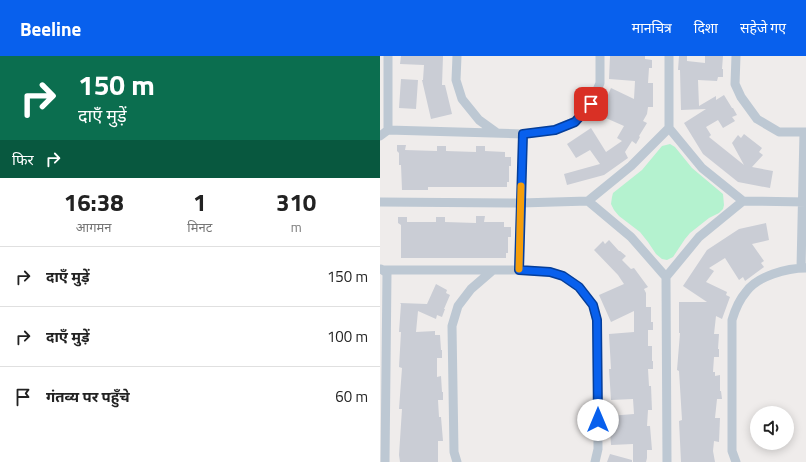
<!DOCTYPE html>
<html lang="hi">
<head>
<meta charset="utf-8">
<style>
  :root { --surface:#fff; --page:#f2f2f2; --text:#222; --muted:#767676; --line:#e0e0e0; --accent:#0860ed }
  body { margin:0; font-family:"Titillium Web","Noto Sans Devanagari",sans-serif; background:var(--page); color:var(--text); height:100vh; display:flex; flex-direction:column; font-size:15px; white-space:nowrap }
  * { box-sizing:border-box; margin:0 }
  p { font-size:13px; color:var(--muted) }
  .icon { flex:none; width:22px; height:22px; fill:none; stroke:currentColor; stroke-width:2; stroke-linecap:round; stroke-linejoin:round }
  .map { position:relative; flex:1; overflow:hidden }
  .details { display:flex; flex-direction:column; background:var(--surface); width:380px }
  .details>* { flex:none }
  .banner { background:#0b6e4f; color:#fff; overflow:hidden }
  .fabs { position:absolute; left:370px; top:350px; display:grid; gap:8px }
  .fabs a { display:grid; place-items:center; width:44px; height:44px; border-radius:50%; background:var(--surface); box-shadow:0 2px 10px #0003; font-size:20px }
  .pin { position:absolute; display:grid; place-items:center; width:34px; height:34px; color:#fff; margin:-17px; border-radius:8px; box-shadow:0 2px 6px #0006 }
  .me { position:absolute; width:44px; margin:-22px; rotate:0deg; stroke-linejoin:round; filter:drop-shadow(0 0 3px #0008) }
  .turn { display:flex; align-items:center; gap:14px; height:84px; padding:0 12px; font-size:18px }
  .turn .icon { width:52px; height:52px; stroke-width:2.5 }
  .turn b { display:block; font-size:28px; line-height:34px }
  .then { display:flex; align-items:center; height:38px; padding:0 12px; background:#0003; gap:8px; font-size:15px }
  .eta { display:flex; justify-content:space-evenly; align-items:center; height:68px; text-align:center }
  .eta b { font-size:24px; font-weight:700; line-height:28px }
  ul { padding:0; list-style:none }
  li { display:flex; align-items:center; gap:12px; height:60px; padding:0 12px; border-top:1px solid var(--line) }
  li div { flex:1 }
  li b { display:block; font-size:15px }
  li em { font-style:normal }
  header { display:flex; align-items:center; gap:24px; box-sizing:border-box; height:56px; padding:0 20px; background:var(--accent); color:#fff }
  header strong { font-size:19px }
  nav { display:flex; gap:22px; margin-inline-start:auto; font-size:14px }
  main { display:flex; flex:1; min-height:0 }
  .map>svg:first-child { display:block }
</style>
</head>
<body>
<header>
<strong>Beeline</strong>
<nav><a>मानचित्र</a><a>दिशा</a><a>सहेजे गए</a></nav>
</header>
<main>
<section class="details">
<div class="banner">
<div class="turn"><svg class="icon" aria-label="right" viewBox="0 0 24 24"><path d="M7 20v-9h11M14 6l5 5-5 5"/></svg><div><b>150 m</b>दाएँ मुड़ें</div></div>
<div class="then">फिर<svg class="icon" aria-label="right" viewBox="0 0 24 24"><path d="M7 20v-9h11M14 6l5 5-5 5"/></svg></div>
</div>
<div class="eta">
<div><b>16:38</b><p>आगमन</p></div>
<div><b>1</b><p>मिनट</p></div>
<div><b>310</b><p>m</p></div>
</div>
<ul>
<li><svg class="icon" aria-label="right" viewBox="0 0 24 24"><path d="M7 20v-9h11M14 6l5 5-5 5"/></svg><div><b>दाएँ मुड़ें</b></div><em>150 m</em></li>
<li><svg class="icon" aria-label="right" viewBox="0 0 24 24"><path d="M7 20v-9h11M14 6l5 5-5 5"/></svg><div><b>दाएँ मुड़ें</b></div><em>100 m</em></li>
<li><svg class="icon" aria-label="arrive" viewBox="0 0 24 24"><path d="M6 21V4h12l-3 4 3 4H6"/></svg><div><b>गंतव्य पर पहुँचे</b></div><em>60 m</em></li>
</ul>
</section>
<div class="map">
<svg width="426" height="406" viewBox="0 0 426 406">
  <rect width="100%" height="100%" fill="#efeceb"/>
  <path fill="#b4f2cf" d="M290 88 295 91 312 112 343 138 344 149 343 153 339 157 329 162 310 177 305 183 293 201 287 204 282 203 276 198 268 186 260 176 239 160 234 154 231 148 232 141 233 137 262 114 282 90Z"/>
  <path fill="#cacdd5" d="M21 0H63L62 29H65L72 58 51 63 42 24H43L44 9 20 8Z
    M230 0H265V3L272 4V12H269L268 27H273V51H268L267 58 263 65 267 67 259 80 260 81 256 88 252 85 245 96 248 102 224 119 187 129 184 118 220 108 210 94 196 102 187 88 211 72 226 96 242 85 237 82 244 70 219 59 231 32 254 43 255 25 229 23Z
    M299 0H307V5L325 7V0H343L342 13H343V21H338L337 25 318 24 319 50 336 40V44L344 39 352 52H353L357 59 352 61 355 65 343 72 338 64 326 71 331 79 329 81 364 109 352 87 358 79 361 82 364 78 382 92 379 96 383 99 372 111 393 115 390 132 358 126 323 98 304 67 326 53 301 54 300 14H298Z
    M21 23 38 24 36 53 19 52Z
    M17 89H26L25 94 57 95V90H66V95L96 96V90H105V95L125 96V101H131V110H129V126H127V131H48V134H22L21 109H19V97L17 95Z
    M96 160H105L104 166H124V171H131V181H128V197H126V202H21V169L18 167V161H27V166H56V161H65V166L96 167Z
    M386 167 389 184 372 188 384 205 381 207 384 211 365 225 363 221 359 224 345 202 329 212 334 215 326 226 347 236 346 239 350 241 342 263 336 260 334 278H339L338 293H339V301H334L333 316H335V320L340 319V335H341L342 343H337L335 362H340L339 386 334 385 333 395 335 406H301L299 365 302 364 299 315 297 314 300 277H299V246H327L303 230 327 194 359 173Z
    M229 184 239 195H240L246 200 242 204 251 213 254 212 268 231 264 233 266 237V251H271V266H273V274H268V290H272V305H273V313H268L269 330H271L272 354H268L267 370H270L272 394H267V402L266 406H253V388L231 389 229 360 254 358 253 343 231 344 229 313H231L229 278 254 276V255L231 266 219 239 244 228 238 219 214 194 223 185 225 188Z
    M56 228 67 234 66 237 70 239 64 253H65L62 261 57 259 56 263 38 255 36 276 55 275V279H60L61 294H62V302H57V321L61 320 62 336H63V344H58L59 361H61L63 385H58V406H20L19 399 22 353H19L22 312 19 311 21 276H19L21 248 20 247 47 248Z
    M230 398 252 404V406H227Z"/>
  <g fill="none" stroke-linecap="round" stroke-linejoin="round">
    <path stroke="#bdc8d3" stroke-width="9" d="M77 0 76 24 82 43 99 64 117 77
      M289 0V72L322 112 363 145 426 146
      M356 0 355 28 361 41 377 63 399 76H426
      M8 74V0
      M0 80 8 74 143 78 175 74 195 65 211 48 220 27V0
      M208 145 251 181 286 221
      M0 146 141 147 208 145 251 110 289 72
      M421 212 424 76
      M1 213 7 217 5 406
      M3 214H139L170 216 183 220 199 231 213 249 217 264 218 393 215 406
      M139 214 143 78
      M77 406 74 396 72 270 78 250 91 233 113 214
      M287 406 286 221 319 181 363 145
      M356 406 352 395V264C355 254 359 244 366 236 377 220 407 212 426 212"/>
  </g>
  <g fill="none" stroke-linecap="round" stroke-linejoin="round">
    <defs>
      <path id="route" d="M211 48 195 66 175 74 143 78 139 214 170 216 183 220 199 231 213 249 217 264 218 364"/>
    </defs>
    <use href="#route" stroke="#053e9a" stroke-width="10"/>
    <use href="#route" stroke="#0860ed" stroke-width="7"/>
    <path stroke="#f59e0b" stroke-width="7" d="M139 213 141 130"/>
  </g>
</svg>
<div class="fabs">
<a><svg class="icon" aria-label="sound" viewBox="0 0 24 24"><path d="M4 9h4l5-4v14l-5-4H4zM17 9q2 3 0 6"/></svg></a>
</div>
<div class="pin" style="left:211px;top:48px;background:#d93025"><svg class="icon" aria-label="arrive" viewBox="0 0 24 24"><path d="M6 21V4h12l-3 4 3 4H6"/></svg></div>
<svg class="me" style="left:218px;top:364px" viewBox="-20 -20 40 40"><circle r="19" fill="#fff"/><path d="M0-13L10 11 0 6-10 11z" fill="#0860ed"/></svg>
</div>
</main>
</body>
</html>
